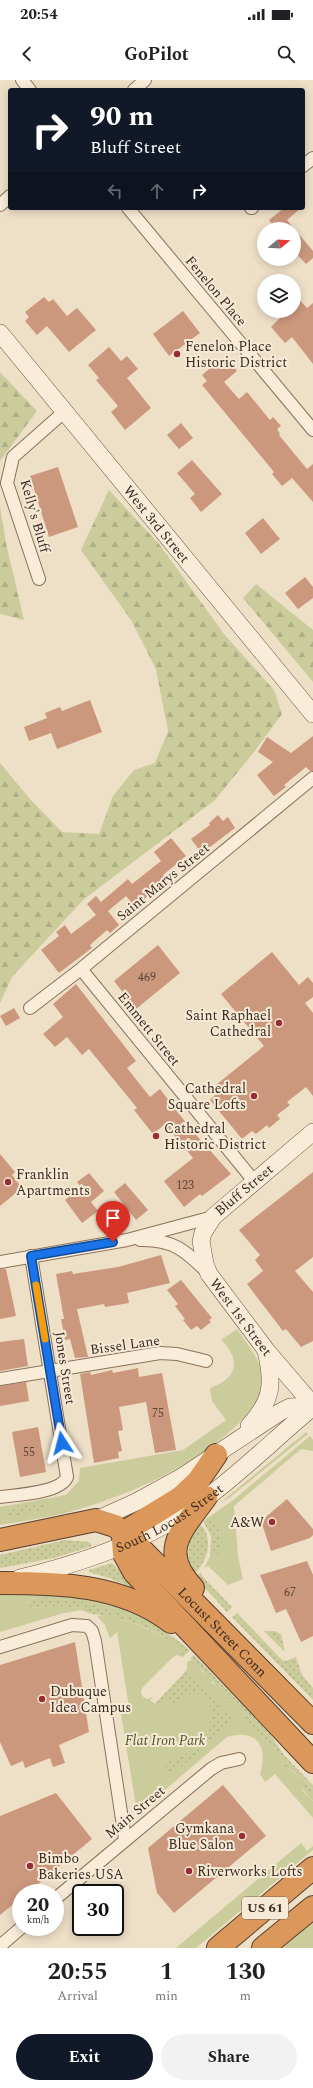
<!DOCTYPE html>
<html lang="en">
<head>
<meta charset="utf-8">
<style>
  :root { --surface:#fff; --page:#f2f2f2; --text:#202124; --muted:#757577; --accent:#111827 }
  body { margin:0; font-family:Spectral,serif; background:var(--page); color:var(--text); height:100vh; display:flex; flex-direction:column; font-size:15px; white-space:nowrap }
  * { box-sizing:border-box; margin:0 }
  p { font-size:13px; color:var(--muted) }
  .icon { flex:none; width:22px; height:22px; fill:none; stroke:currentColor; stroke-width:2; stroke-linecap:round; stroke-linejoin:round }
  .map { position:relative; height:1868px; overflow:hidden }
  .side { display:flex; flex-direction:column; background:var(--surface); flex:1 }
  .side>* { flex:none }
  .hud { position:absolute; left:8px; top:8px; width:297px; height:122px; border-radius:4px; box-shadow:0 2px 10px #0003; background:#111827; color:#fff; overflow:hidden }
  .needle { width:26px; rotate:72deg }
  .controls { position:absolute; left:257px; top:142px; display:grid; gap:8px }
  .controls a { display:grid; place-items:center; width:44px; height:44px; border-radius:50%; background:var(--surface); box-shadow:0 2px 10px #0003; font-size:20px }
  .speed { position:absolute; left:12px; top:1804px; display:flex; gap:8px; font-size:20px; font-weight:700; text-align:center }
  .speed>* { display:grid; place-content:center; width:52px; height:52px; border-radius:50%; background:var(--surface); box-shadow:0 2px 10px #0003; line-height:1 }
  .speed small { font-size:10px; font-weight:400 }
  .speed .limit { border:2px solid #111; border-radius:6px; background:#fff; color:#111 }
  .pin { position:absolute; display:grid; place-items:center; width:34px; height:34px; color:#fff; margin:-41px -17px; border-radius:50% 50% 50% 0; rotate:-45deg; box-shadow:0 0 4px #0007 }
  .pin .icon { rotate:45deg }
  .me { position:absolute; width:44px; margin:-22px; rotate:351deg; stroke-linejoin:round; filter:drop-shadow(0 0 3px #0008) }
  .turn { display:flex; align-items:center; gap:14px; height:84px; padding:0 16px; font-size:18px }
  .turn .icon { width:52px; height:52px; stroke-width:2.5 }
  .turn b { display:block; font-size:28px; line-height:34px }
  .lanes { display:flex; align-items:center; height:38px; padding:0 16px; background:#0003; justify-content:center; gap:20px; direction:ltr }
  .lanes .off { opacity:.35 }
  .eta { display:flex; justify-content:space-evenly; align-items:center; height:68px; text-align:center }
  .eta b { font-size:24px; font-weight:700; line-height:28px }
  .button { display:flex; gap:8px; margin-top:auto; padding:8px 16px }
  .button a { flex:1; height:46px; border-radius:24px; background:var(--accent); color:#fff; font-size:16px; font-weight:700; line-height:46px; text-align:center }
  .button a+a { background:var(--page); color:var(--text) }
  .status { display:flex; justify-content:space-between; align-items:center; height:28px; padding:0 20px; background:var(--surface); direction:ltr }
  .status svg { height:11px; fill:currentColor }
  header { display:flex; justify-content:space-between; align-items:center; height:52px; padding:0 16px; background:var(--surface); font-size:18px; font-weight:700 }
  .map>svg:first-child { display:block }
</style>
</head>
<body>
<div class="status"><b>20:54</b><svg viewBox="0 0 49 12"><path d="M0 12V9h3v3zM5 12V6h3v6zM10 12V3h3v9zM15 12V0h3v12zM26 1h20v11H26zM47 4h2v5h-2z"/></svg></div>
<header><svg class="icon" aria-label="back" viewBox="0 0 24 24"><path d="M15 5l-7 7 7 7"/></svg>GoPilot<svg class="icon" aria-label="search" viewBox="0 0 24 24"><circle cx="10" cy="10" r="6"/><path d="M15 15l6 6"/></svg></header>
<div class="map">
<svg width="313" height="1868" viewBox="0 0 313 1868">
  <defs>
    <pattern id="forest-firs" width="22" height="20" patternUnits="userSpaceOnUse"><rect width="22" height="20" fill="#cbcc9b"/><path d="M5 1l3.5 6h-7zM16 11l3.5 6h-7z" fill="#afaf85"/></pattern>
    <pattern id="garden-dots" width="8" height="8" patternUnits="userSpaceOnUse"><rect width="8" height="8" fill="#cbcc9b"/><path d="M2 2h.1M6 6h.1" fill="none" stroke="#afaf85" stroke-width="1.8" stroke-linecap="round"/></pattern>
  </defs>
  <rect width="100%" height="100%" fill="#eedfc7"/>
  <path fill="#cbcc9b" d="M237 1249C248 1266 267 1286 263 1309 260 1325 246 1337 235 1347 188 1390 126 1416 66 1433 44 1438 22 1441 0 1445V1427L66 1415 79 1401 80 1388 183 1370 226 1340 212 1321 210 1308C237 1299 242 1280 221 1260Z
    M306 1352 308 1354 229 1418 220 1423Z
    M310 1356 313 1360V1371L301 1369 234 1426 238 1476 243 1499 228 1505 208 1486 204 1488 210 1476H217L220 1453 212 1435 232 1421Z
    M47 1511 113 1524 145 1539 143 1543C106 1525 70 1517 28 1519L30 1528 57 1526 80 1528 82 1530 64 1533 0 1552V1515Z
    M106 1535C129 1541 172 1554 183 1577L177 1575 173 1577 143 1607 141 1611 142 1616 147 1619 153 1617 150 1620 155 1624 187 1590V1582L193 1579C196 1586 218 1609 224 1613V1616L230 1622H233L237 1629 245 1635 244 1637 272 1666H274L283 1682 282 1684 288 1690 289 1689 305 1701 307 1699 313 1705V1709L305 1701 302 1710 313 1721V1738L275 1694 265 1702 260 1694C269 1666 256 1648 227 1657L146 1726H136L121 1634 129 1627 117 1552 110 1558 105 1545 97 1536Z
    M301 1763 307 1771 313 1766V1770L196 1868H176Z
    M313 1842V1868H282Z"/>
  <path fill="url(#forest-firs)" d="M0 292 37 331 0 381Z
    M109 410 159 464 224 554 274 610 282 634 254 672 215 720 83 820 12 897 0 923V683L30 719 62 752 99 754 113 716 134 690 155 683 168 651 156 589 131 540 81 470Z
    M0 427 6 463 24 540 0 534Z
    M256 504 313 550V602L243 518Z"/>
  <path fill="url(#garden-dots)" d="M45 1421 42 1431 6 1438 5 1432 10 1428Z
    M212 1435C218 1445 227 1466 217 1476H210L211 1456 203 1441Z
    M200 1444C215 1459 207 1482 194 1495 185 1476 187 1460 200 1444Z
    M65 1460 89 1462 92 1466 54 1478 0 1488V1475Z
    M112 1483 137 1508 135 1509 109 1498 89 1492V1490Z
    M201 1492 202 1496 232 1527 227 1532 196 1498Z
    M47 1518C81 1519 112 1528 143 1542L145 1539 173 1557 190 1570 183 1577C173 1555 130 1540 108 1536 99 1534 86 1535 80 1528L57 1526 30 1528 28 1519Z
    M237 1533 282 1580 286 1581 296 1577 302 1595 313 1608V1620L232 1537Z
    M264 1551H275L281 1554 285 1572Z
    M194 1575 270 1654 284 1675 307 1699 305 1701 313 1709V1721L301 1707 305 1701 290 1689 288 1690 282 1684 283 1682 274 1666H272L244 1637 245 1635 237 1629 233 1622H230L224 1616V1613L217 1608 213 1601H210L204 1595V1592L197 1586 193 1579H190Z
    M187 1590 194 1594 200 1606 211 1615 222 1631 236 1640 178 1689 167 1692 165 1689 167 1681C179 1678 191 1674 200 1665 211 1654 220 1615 196 1613 187 1612 178 1621 172 1626L166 1620 155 1624Z"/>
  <path fill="#cc987d" d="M284 128H301L287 140 313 171V178L306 184 294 171V149H276L269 140Z
    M294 214 307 228 313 223V284L292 257 285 263 271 247 280 238 275 231H294Z
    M44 217 49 222 53 219 67 236 77 228 96 250 69 272 47 246 37 255 25 241 29 237 25 232Z
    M183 231 200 253 169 276 153 254Z
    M109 267 121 281 127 276 138 289 127 298 151 328 125 350 111 332 118 326 96 300 99 298 88 285Z
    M228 280 237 291 224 302 239 319 247 312 270 340 273 337 281 346 277 349 280 354 279 355 307 389 313 384V422L292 398 282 406 272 394 274 392 202 305 207 301 202 295 216 283 220 287Z
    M181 343 193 358 179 369 167 355Z
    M192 380 222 414 201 432 190 418 195 414 177 393Z
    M58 387 78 447 49 457 30 396Z
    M263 438 280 459 261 474 245 453Z
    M305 497 313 507V518L298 529 285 513Z
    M90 620 102 652 57 669 51 653 29 661 24 647 47 638 45 633 60 627 62 631Z
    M313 656V691H310L306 687 284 705 286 707 274 716 257 695 273 682 258 672 267 657 291 673Z
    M218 735 223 741 228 737 235 748 206 770 205 768 200 771 191 759 210 745 209 743Z
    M171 758 186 776 163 795 170 804 154 817 151 813 135 827 126 816 108 831 119 845 110 853 107 850 90 865 92 868 59 893 41 870 59 856 56 852 65 845 71 854 96 835 87 824 96 816 101 822 128 799 132 804 161 781 154 772Z
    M158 865 180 893 136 929 114 901Z
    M272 872 299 905 308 897 313 903V917L305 923 313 933V1016L306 1007 287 1022 290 1025 277 1035 280 1039 269 1048 267 1045 256 1054 252 1051 242 1059 210 1020 220 1010 216 1005 264 966 221 914Z
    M76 904 136 981 127 988 150 1017 160 1009 190 1048 231 1094 202 1116 200 1114 184 1127 164 1101 193 1078 165 1044 153 1054 134 1030 137 1028 89 969 82 975 67 957 55 967 43 954 63 937 53 924Z
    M14 928 20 938 6 946 0 936Z
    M0 1074 15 1092 12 1095 22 1108 0 1126Z
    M313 1092V1177L295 1191 313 1212V1261L301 1267 286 1249 283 1251 247 1204 263 1191 255 1180 260 1175 239 1150Z
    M89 1093 104 1111 91 1122 98 1131 82 1143 65 1120 81 1107 77 1102Z
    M125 1103 148 1130 136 1140 114 1112Z
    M161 1175 170 1203 127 1213 129 1223 105 1227 104 1224 77 1229 88 1277 75 1278 70 1259 65 1260 61 1239H64L56 1194 72 1191 73 1194 118 1187Z
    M0 1189H6L16 1236 0 1239Z
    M181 1200 212 1238 209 1240 211 1242 201 1250 197 1246 191 1250 183 1240 185 1239 175 1226 178 1224 167 1210Z
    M24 1259 28 1286 0 1291V1262Z
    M138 1288 139 1297 162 1293 176 1370 155 1373 146 1322 119 1327 123 1350 118 1351 122 1371 118 1372 119 1378 94 1383 80 1294 90 1292 91 1295 112 1290 113 1293Z
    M26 1302 29 1321 0 1326V1306Z
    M38 1347 46 1392 20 1397 12 1352Z
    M287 1419 313 1449V1455L310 1458 271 1471 261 1441Z
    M307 1481 313 1495V1556L301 1562 286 1529 276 1533 260 1495Z
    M75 1562 89 1652 59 1665 65 1683 53 1687 50 1678 25 1688 23 1681 11 1686 0 1662V1585Z
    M223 1705 266 1756 174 1833 157 1813 148 1768Z
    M56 1713 92 1759 27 1813H21V1818L0 1835V1736Z"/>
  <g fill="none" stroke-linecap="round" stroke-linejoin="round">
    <defs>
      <path id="street" d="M22 0 30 10
        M134 10 145 0
        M303 86 313 78
        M0 125 10 116
        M128 128 313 350
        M251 128H252
        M39 499 7 403 13 377 64 332
        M81 889 254 1101
        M30 928 81 889 313 698
        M140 1160C172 1159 185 1170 207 1192
        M0 1182 127 1160 213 1137
        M0 1299 160 1273 177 1274 206 1281
        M0 1417C16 1415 61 1413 67 1397L31 1176
        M0 1567 72 1545 87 1546 92 1551 95 1561 125 1759
        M55 1819 211 1689 221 1683 239 1679
        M0 1866 22 1847"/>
      <g id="secondary">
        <path id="s1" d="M0 253 313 634"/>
        <path id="s2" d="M313 1052 213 1137 203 1153 201 1161 205 1184 209 1194 266 1270 313 1325"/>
        <path d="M249 1346C272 1321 274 1304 266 1271"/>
        <path d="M96 1440 136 1422 180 1398 280 1332 290 1327 313 1326"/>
        <path id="s3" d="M20 1498C70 1486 120 1470 165 1445 220 1414 265 1367 313 1327"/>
      </g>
      <g id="highway">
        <path d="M216 1375 198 1401 181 1417 129 1449 123 1460 124 1474 134 1492 313 1682"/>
        <path id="s4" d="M0 1460 96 1440 115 1446 129 1457 313 1643"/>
        <path d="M0 1503C59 1503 121 1504 171 1542"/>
        <path d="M193 1508C158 1471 182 1450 206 1417"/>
        <path d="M218 1868 313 1788"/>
        <path d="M263 1868 313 1827"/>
      </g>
    </defs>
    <use href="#street" stroke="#8a715c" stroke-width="14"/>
    <use href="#secondary" stroke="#6c523f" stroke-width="18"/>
    <use href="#highway" stroke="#583f30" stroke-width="24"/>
    <use href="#street" stroke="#f9edda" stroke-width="12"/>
    <use href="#secondary" stroke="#f9edda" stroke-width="17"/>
    <use href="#highway" stroke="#db985a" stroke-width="22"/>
  </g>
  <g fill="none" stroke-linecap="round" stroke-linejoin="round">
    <defs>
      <path id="route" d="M62 1363 31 1176 113 1162"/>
    </defs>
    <use href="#route" stroke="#114b97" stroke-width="10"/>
    <use href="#route" stroke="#1a73e8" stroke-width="7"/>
    <path stroke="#f59e0b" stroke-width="7" d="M36 1205 45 1259"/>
  </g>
  <g fill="#982d36" stroke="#f6ead6" stroke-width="1.5">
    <circle cx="177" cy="274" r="4"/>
    <circle cx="279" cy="943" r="4"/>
    <circle cx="254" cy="1016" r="4"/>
    <circle cx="156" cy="1056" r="4"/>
    <circle cx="8" cy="1102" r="4"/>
    <circle cx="272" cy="1442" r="4"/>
    <circle cx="42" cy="1619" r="4"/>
    <circle cx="242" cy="1756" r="4"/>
    <circle cx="30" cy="1786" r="4"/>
    <circle cx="189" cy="1791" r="4"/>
  </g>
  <g text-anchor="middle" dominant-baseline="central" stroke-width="4" stroke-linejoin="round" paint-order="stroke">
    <g font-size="12" fill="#5e4637">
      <text x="147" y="897">469</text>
      <text x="185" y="1105">123</text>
      <text x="158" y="1333">75</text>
      <text x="29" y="1372">55</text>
      <text x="290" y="1512">67</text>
    </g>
    <rect fill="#f6ead6" stroke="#726457" stroke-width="1" x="242" y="1817" width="46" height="22" rx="3"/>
    <g font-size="13" font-weight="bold" fill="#3a2a20">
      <text x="265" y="1828">US 61</text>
    </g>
    <g font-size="14" fill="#3a2a20" stroke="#f6ead6">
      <text transform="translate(216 211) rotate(50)">Fenelon Place</text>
      <text transform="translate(35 436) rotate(74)">Kelly's Bluff</text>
      <text stroke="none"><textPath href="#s1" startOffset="247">West 3rd Street</textPath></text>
      <text transform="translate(163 802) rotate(-39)">Saint Marys Street</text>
      <text transform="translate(149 949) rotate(51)">Emmett Street</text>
      <text transform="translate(244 1110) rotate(-40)">Bluff Street</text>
      <text stroke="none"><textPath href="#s2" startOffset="246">West 1st Street</textPath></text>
      <text transform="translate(125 1265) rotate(-8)">Bissel Lane</text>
      <text transform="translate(65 1288) rotate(81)">Jones Street</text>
      <text stroke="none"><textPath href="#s3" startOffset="162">South Locust Street</textPath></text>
      <text stroke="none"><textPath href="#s4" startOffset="269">Locust Street Conn</textPath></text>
      <text transform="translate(135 1732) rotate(-40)">Main Street</text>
    </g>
    <g font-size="14" fill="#3a2a20" stroke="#f6ead6" text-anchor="start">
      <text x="185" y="266">Fenelon Place<tspan x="185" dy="16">Historic District</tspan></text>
      <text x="271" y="935" text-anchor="end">Saint Raphael<tspan x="271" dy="16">Cathedral</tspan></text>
      <text x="246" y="1008" text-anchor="end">Cathedral<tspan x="246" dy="16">Square Lofts</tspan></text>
      <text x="164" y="1048">Cathedral<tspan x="164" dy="16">Historic District</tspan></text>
      <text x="16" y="1094">Franklin<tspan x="16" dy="16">Apartments</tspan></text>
      <text x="264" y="1442" text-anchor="end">A&amp;W</text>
      <text x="50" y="1611">Dubuque<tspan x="50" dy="16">Idea Campus</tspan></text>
      <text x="234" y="1748" text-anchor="end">Gymkana<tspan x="234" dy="16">Blue Salon</tspan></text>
      <text x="38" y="1778">Bimbo<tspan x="38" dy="16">Bakeries USA</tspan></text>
      <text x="197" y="1791">Riverworks Lofts</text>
    </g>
    <g font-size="14" font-style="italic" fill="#4e5627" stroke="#f6ead6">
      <text x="165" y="1660">Flat Iron Park</text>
    </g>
  </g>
</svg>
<div class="controls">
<a><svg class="needle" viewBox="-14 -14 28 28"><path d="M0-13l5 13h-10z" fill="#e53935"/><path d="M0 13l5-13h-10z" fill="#757577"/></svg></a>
<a><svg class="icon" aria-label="layers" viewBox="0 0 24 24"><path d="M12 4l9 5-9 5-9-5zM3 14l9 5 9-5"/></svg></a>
</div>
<div class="speed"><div>20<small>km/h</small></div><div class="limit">30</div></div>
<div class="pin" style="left:113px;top:1162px;background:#d93025"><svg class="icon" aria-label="arrive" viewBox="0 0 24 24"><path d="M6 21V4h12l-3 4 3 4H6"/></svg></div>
<svg class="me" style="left:62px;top:1363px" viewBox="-20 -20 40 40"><path d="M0-17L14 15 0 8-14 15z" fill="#1a73e8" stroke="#fff" stroke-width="4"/></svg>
<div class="hud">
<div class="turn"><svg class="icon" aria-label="right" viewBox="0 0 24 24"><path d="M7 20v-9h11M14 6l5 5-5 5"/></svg><div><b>90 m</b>Bluff Street</div></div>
<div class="lanes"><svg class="icon off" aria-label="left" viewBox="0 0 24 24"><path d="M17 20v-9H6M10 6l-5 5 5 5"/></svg><svg class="icon off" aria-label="ahead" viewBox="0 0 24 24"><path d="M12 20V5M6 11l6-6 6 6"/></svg><svg class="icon" aria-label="right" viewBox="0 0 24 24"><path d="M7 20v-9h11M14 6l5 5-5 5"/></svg></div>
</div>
</div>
<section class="side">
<div class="eta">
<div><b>20:55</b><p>Arrival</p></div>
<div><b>1</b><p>min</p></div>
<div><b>130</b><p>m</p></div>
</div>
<div class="button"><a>Exit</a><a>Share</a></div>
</section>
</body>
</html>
